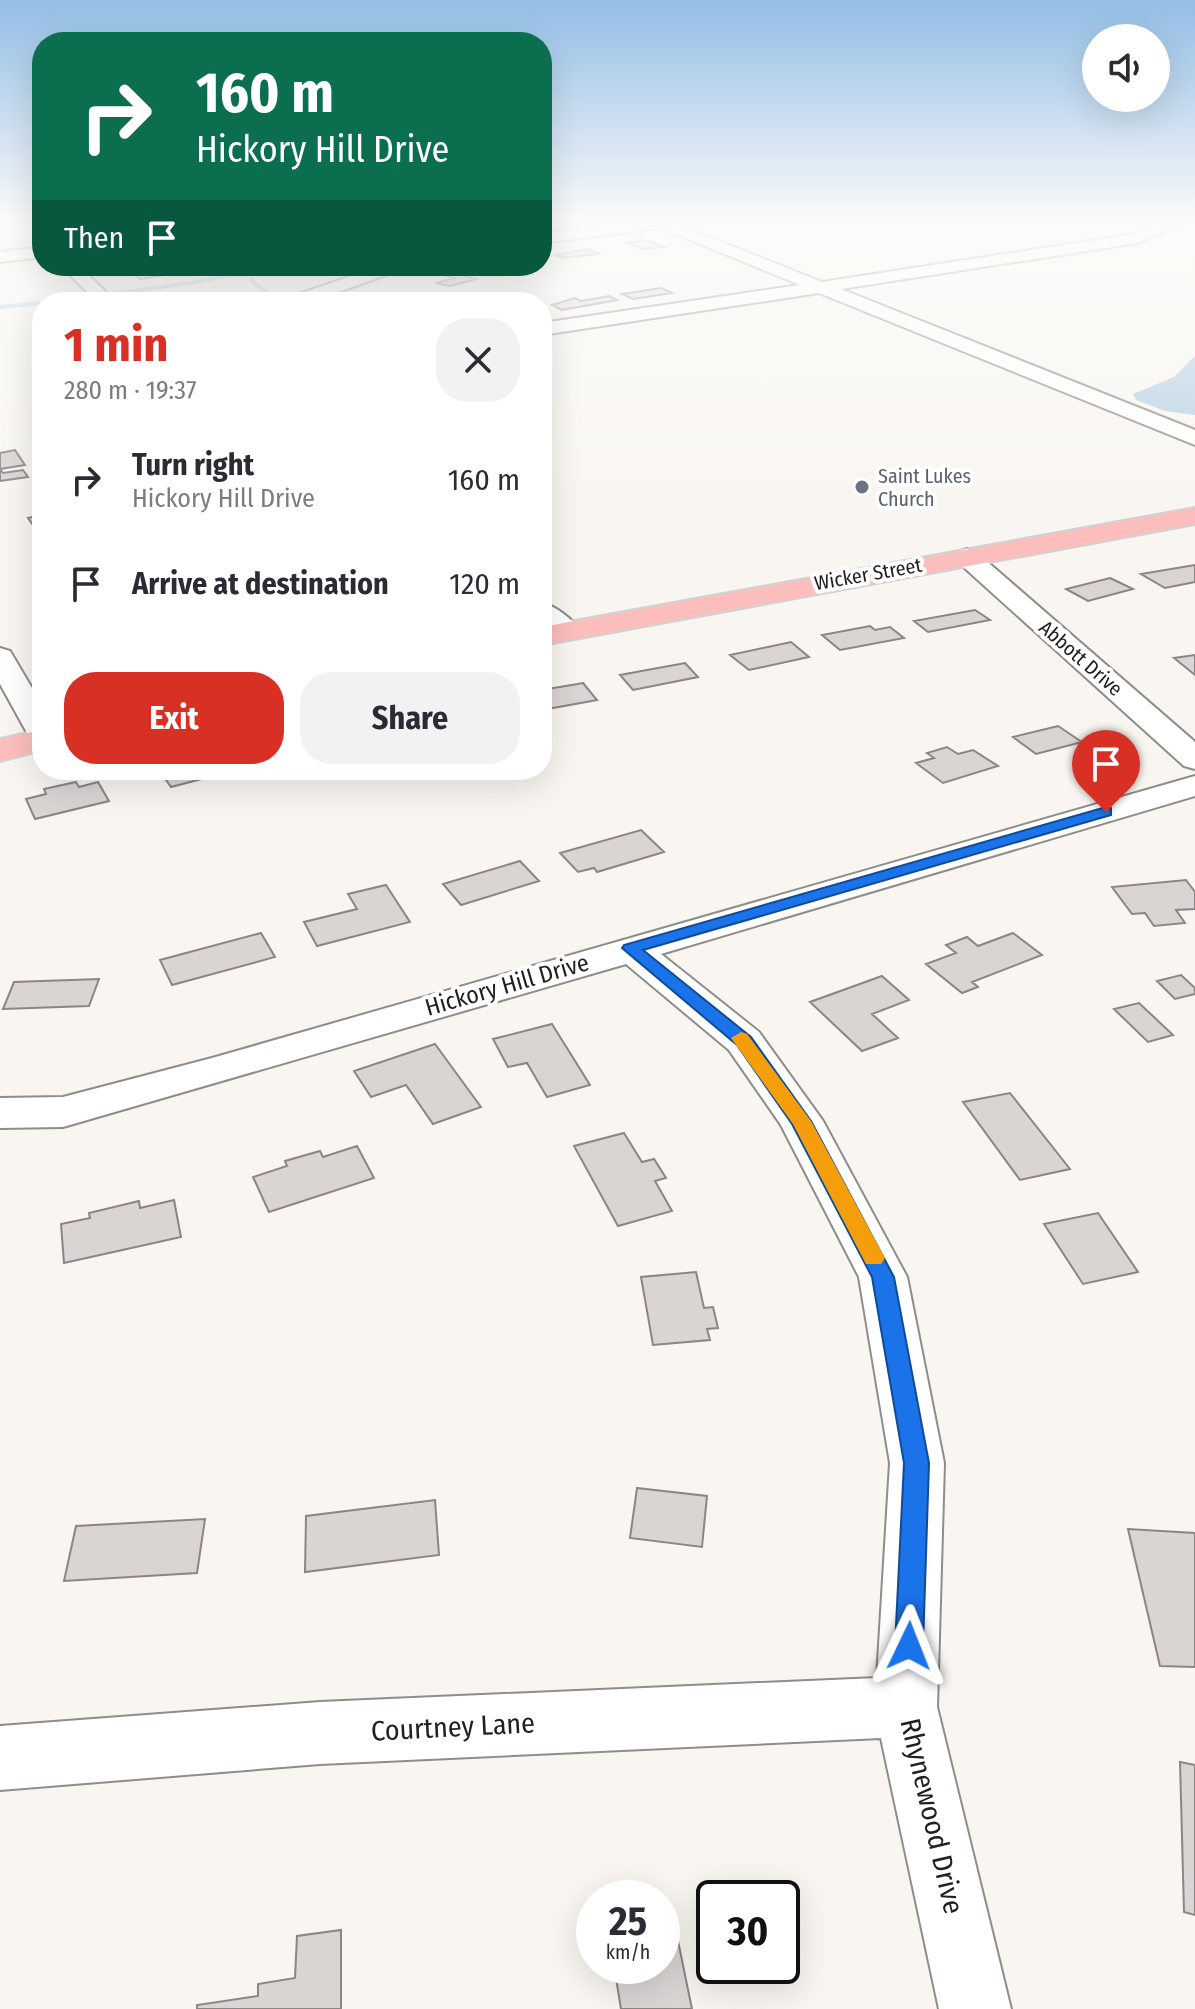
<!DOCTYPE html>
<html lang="en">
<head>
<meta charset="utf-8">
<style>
  :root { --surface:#fff; --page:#f2f2f3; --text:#2b2b33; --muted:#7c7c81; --accent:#d93025 }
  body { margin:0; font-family:"Fira Sans Condensed",sans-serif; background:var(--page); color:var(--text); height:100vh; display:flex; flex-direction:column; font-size:30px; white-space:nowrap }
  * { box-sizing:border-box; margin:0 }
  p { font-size:26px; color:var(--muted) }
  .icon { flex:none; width:44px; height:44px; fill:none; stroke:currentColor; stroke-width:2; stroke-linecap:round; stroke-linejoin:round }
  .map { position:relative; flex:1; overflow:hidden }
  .details { position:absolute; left:32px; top:292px; width:520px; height:488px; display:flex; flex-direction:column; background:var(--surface); border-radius:32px; box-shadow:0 8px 32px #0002 }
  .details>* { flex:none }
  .guide { position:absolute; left:32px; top:32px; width:520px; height:244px; border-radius:32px; box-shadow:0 8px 32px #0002; background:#0b6e4f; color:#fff; overflow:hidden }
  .controls { position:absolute; left:1082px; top:24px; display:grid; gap:16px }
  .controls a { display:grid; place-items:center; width:88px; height:88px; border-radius:50%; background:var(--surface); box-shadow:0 8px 32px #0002; font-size:40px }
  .speed { position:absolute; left:576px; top:1880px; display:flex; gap:16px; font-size:40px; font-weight:700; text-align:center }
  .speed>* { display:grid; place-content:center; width:104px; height:104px; border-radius:50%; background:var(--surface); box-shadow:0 8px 32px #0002; line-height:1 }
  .speed small { font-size:20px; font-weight:400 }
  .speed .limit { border:4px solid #111; border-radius:12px; background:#fff; color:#111 }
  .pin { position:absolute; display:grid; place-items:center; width:68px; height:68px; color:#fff; margin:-82px -34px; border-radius:50% 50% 50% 0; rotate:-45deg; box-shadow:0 0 8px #0007 }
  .pin .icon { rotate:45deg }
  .me { position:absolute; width:88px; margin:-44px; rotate:2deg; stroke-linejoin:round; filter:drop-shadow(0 0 6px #0008) }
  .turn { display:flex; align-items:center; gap:28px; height:168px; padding:0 32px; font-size:36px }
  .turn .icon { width:104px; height:104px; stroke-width:2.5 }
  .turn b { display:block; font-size:56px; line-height:68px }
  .then { display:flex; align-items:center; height:76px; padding:0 32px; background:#0003; gap:16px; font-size:30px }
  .round { display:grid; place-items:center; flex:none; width:84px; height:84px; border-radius:32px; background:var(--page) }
  .head { display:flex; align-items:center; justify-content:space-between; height:136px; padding:0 32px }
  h1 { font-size:48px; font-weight:700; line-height:60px; color:var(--accent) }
  .primary-button { display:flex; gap:16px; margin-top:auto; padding:16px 32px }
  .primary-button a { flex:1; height:92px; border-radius:32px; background:var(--accent); color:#fff; font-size:32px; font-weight:700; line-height:92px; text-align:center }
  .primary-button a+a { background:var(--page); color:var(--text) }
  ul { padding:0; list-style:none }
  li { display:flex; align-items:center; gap:24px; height:104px; padding:0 32px }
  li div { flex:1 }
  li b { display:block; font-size:30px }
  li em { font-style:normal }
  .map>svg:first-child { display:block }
</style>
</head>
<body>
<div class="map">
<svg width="1195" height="2009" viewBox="0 0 1195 2009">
  <rect width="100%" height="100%" fill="#f9f6f1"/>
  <path fill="#b4cee3" d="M1195 356V415L1165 411 1136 400 1133 394 1174 377Z"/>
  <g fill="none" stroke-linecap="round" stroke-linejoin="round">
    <path stroke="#b4cee3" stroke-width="4" d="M258 269 252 273 253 282 279 302
      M111 294 197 282 269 266
      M47 302 87 297
      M0 307 42 303"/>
  </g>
  <path fill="#dad4d3" stroke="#8b8685" stroke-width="2" d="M643 240 653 242 664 247 643 249 627 243Z
    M589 249 599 254 564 258 555 255Z
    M158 266 164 270 153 272 160 276 140 279 130 272Z
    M454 272 464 275H461L476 279 450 286 436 283 454 278 443 275Z
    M661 288 672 293 633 299 622 294Z
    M609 296 617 300 562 310 552 305 575 298 581 301Z
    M15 450 25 465 0 469 3 473 23 470 28 477 0 481V453Z
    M42 515V538L28 518Z
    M1195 565V582L1165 588 1141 574Z
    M1110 578 1133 589 1088 601 1066 589Z
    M975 610 990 620 928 632 914 621Z
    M870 626 875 630 890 627 904 638 840 650 822 635Z
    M791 642 809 657 749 670 730 655Z
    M1195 655V675L1174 658Z
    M685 663 698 677 633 690 620 675Z
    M583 683 597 700 542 710V694H545L542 690Z
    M1058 726 1082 742 1036 754 1013 737Z
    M947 747 958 754 973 750 998 766 943 783 916 763 934 758 927 753Z
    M159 770H236L171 787Z
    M76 782 79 787 98 782 109 801 35 819 26 799 46 794 44 789Z
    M641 830 664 852 597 872 594 868 578 872 560 853Z
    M520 861 539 881 461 905 443 884Z
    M1186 880 1195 892V909L1176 910 1185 923 1154 926 1145 913 1132 914 1112 887Z
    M386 885 410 922 317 946 304 922 357 909 348 894Z
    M261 933 275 957 172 985 160 960Z
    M1013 933 1042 955 972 982 978 987 962 993 926 964 956 953 946 945 967 937 978 946Z
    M1181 975 1195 988V994L1175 999 1157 981Z
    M882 976 909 1000 872 1014 898 1038 862 1051 810 1002Z
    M99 979 89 1006 3 1009 14 982Z
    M1139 1003 1173 1035 1148 1042 1114 1009Z
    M552 1024 590 1085 547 1097 527 1063 508 1067 493 1039Z
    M435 1044 481 1107 433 1124 406 1085 371 1097 354 1071Z
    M1010 1093 1070 1169 1020 1180 963 1102Z
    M624 1133 642 1162 654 1159 666 1178 655 1181 672 1211 618 1226 574 1146Z
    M357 1146 374 1178 269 1212 253 1177 287 1166 285 1161 320 1151 323 1157Z
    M174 1200 181 1237 64 1263 61 1224 90 1218 89 1213 139 1201 140 1208Z
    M1098 1213 1138 1272 1083 1284 1044 1224Z
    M696 1272 704 1308 713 1307 718 1328 707 1329 710 1340 653 1345 641 1277Z
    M637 1488 707 1496 702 1547 630 1538Z
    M435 1500 439 1555 305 1572 306 1516Z
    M205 1519 197 1573 64 1581 76 1526Z
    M1128 1529 1195 1533V1667L1160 1666Z
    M1180 1762 1195 1765V1915L1184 1912Z
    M341 1930V2009H197V2005L258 1996V1984L295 1978 297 1936Z
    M676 1931 692 2009H621L614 1966H662V1934Z"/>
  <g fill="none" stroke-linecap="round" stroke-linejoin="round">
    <defs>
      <path id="minor" d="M616 225H679L822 282 1135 234 1157 225H1179L1138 243 841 289 1195 430V445L819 293 542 335V323L800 285 661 228 542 243V233Z
        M42 247V257L0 262V252Z
        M61 266H79L116 302H97Z
        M381 266H405L403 269 310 302H284L287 298Z
        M967 549 976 552 1195 742V769L1184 766 958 562 954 557 958 552Z
        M542 603C556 606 572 619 581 631L577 637C561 641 554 634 542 625Z
        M0 648 10 651 42 705V742L31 740 0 684Z
        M1195 776V796L661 954 759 1032 823 1121 907 1277 944 1463 937 1707 1011 2009H939L881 1738 320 1764 0 1790V1726L320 1702 877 1678 890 1463 859 1277 781 1125 729 1050 626 964 63 1127 0 1128V1098L63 1097 212 1058Z"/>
      <path id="major" d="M1195 508V524L542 645V627Z
        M42 730V750L0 761V739Z"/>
    </defs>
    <use href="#minor" stroke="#8f8d89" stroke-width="4"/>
    <use href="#major" stroke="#d3d2d2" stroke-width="4"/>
    <use href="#minor" fill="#fff" fill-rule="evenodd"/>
    <use href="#major" fill="#fbbebc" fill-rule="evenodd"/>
  </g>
  <linearGradient id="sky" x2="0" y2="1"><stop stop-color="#93bee6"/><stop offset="0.44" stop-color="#fcfbf9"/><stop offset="1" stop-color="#fcfbf9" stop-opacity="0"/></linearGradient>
  <rect width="1195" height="506" fill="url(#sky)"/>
  <path fill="#1a73e8" stroke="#114b97" stroke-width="2" d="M1106 807 1111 808V815L643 950 751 1037 811 1121 894 1277 929 1463 923 1646 919 1655 909 1659 899 1655 895 1646 904 1463 872 1277 792 1124 737 1045 622 948 624 945Z"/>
  <path fill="#f59e0b" d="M741 1032 747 1034 811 1121 885 1258 881 1264H866L793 1124 731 1038Z"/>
  <circle fill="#6b7280" stroke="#fff" stroke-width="3" cx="862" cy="487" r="8"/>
  <g text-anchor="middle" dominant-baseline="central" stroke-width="8" stroke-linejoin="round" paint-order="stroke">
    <g font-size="20" fill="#5b616d" stroke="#fff" text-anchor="start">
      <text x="878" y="476">Saint Lukes<tspan x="878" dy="23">Church</tspan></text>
    </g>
    <g font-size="20" fill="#21201e" stroke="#fff">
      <text transform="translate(868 574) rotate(-10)">Wicker Street</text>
      <text transform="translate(1081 658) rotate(41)">Abbott Drive</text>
    </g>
    <g font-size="24" fill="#21201e" stroke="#fff">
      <text transform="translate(507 985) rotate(-16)">Hickory Hill Drive</text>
    </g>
    <g font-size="28" fill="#21201e" stroke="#fff">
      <text transform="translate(453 1727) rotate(-3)">Courtney Lane</text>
      <text transform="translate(932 1816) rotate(77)">Rhynewood Drive</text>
    </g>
  </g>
</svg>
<div class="controls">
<a><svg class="icon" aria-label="sound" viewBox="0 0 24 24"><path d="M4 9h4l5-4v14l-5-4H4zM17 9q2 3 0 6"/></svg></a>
</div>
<div class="speed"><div>25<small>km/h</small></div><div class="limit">30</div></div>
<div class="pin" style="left:1106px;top:812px;background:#d93025"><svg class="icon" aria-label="arrive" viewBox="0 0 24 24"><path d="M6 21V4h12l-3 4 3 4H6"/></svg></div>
<svg class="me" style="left:909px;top:1646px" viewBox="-20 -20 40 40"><path d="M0-17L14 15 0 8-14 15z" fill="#1a73e8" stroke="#fff" stroke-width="4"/></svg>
<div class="guide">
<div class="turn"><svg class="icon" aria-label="right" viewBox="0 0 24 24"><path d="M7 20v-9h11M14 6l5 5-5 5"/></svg><div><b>160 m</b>Hickory Hill Drive</div></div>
<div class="then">Then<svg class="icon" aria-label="arrive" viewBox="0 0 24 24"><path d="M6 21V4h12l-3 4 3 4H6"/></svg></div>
</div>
<section class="details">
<div class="head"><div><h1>1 min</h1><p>280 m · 19:37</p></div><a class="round"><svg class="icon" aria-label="close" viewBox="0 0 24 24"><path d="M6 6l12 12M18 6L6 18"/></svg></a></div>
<ul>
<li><svg class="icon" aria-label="right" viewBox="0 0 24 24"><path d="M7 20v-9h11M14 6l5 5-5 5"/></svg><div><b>Turn right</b><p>Hickory Hill Drive</p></div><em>160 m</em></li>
<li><svg class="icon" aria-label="arrive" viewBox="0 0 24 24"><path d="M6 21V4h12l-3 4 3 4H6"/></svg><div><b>Arrive at destination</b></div><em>120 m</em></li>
</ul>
<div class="primary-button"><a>Exit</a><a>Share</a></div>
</section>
</div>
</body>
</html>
